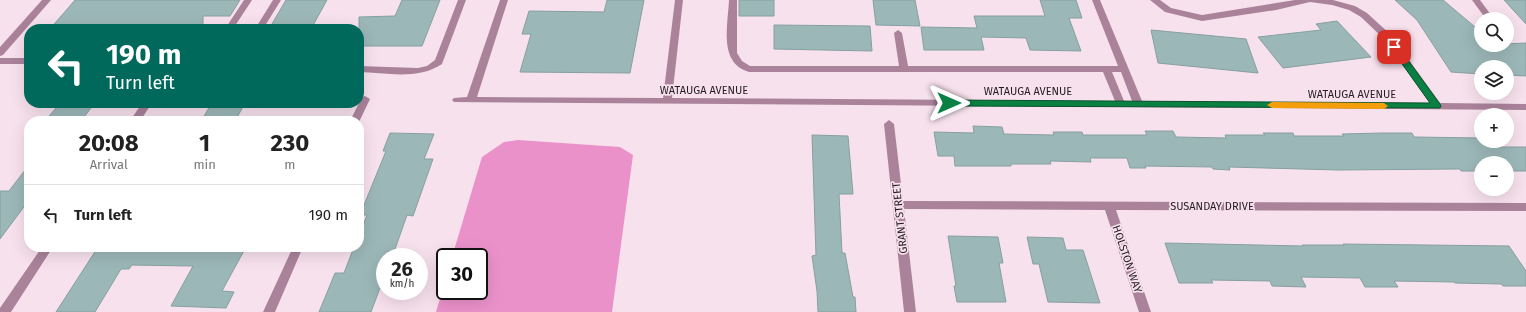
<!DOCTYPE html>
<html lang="en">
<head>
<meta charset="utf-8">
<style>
  :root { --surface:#fff; --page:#f6f6f6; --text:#222; --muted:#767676; --line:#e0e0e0 }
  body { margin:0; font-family:"Fira Sans",sans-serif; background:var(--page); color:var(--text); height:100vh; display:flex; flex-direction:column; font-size:15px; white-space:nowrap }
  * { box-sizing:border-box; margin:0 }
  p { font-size:13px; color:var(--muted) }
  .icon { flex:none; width:22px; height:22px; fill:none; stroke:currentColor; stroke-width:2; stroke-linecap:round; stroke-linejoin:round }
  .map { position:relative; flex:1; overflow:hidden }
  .side { position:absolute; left:24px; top:116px; width:340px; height:136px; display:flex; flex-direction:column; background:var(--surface); border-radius:16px; box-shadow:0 4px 16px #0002 }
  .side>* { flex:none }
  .banner { position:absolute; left:24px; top:24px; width:340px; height:84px; border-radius:16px; box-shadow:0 4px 16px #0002; background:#00695c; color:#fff; overflow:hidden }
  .fabs { position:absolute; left:1474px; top:12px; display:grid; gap:8px }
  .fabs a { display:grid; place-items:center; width:40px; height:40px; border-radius:50%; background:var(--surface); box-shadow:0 4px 16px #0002; font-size:20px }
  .speed { position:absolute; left:376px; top:248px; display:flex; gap:8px; font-size:20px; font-weight:700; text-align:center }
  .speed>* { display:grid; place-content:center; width:52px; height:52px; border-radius:50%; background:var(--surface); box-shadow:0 4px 16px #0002; line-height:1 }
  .speed small { font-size:10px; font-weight:400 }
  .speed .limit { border:2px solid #111; border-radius:6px; background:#fff; color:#111 }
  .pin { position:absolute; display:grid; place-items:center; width:34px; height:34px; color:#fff; margin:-17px; border-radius:8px; box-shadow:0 2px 6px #0006 }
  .me { position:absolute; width:44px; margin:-22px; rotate:90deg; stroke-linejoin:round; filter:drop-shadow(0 0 3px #0008) }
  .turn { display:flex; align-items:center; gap:14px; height:84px; padding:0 16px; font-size:18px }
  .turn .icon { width:52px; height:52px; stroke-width:2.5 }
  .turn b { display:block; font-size:28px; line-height:34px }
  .eta { display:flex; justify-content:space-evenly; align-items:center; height:68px; text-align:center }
  .eta b { font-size:24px; font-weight:700; line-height:28px }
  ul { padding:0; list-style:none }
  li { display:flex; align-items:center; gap:12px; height:60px; padding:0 16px; border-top:1px solid var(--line) }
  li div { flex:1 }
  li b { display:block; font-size:15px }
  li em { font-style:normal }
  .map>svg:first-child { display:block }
</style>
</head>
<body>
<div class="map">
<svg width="1526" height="312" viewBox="0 0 1526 312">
  <rect width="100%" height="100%" fill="#f7e1ed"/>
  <path fill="#eb91ca" d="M518 140 620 147 633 155 612 312H436L445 282V291H479V257H452L482 157 504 142Z"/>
  <path fill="#9cb7b8" stroke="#85a0a1" d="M75 0H240L230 16H203V29H50Z
    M286 0H327L311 29H269Z
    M402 0H440L422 46H359V17L395 16Z
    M607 0H644L630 73 520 72 531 34H522L529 11 604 12Z
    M739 0H774V16H739Z
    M873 0H915L920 26 876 25Z
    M1040 0H1076L1082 18H1069L1081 51 1030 50 1026 38 981 37 984 50H924L921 27 977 28 974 16H1045Z
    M1395 0H1443L1481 32V45L1526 43V76L1507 75V67H1481V74L1451 72 1417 20Z
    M1504 0H1526V24Z
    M1337 21 1371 57 1283 68 1258 37 1321 30 1316 24Z
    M774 25 870 26 872 51 774 49Z
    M1151 30 1246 39 1258 73 1158 63Z
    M60 103 94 104 81 121 46 120Z
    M212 103H245L235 121H201Z
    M973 126 1002 127 1004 134 1054 135 1053 132H1082L1083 135H1147L1145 131H1173L1176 137 1226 138 1225 135H1265L1263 133H1293L1294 136H1344L1342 134 1382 133H1412L1414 137 1481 138V141H1497L1501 147H1526V171H1507V163H1481V171H1461L1460 169 1338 170 1229 167 1230 170 1213 169 1212 167 1145 166 1146 168H1130L1127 158H1090L1091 162 1050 161 1051 164H1011V166H955L954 156H938L934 132 974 133Z
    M390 133 434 134 424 159H433L413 216 407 215 394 252H385V288H380L371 312H319L335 273H344L354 247H359V236L367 215H360L386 151H383Z
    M812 135 848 136 853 194H839L842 253H845L853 297H855L856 312H818L817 291 812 256 816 255Z
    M29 165V200L0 239V191H9Z
    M948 236 998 237 1003 263H999L1006 302H957L954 286H956Z
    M1027 237 1063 238 1066 250H1083L1100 303 1048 302 1039 264H1033Z
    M1165 243 1303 246 1302 245H1344L1343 244 1509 246 1526 271V286H1503L1501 284 1455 283 1454 282 1394 281 1398 287H1365L1360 278 1301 277 1306 287 1272 286 1270 281 1211 280 1213 283H1179Z
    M98 247H143L142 249 202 250 204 247H246L222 291 234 292 226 308 171 306 193 266 132 265 129 269H121L95 312H56Z"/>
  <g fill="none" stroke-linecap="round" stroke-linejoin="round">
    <path fill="#aa839b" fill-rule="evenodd" d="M42 0H51L3 55 0 56V47Z
      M244 0H252L233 29H225Z
      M273 0H281L263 29H255Z
      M458 0H466L442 64C419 80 386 73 359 72V66L418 68 427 66 435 60Z
      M500 0H508L477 97 663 98 675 0H683L672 98 1115 101 1103 72H749C718 63 728 25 729 0H737V53L742 61 750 66H899L894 33 898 30 902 33 908 66H1118L1092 0H1100L1142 101 1430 103 1384 39 1361 17 1349 10 1332 5 1310 2 1276 10 1202 21 1165 12 1150 0H1160L1171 8 1202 15 1295 0H1333L1355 6 1367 13 1391 35 1440 103 1526 104V110L454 102 452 100 454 98 467 97ZM1112 72H1121L1132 101H1124Z
      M1472 0H1480L1494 19H1486Z
      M0 58H29V64H0Z
      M365 96 370 99 359 122V121H350L362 97Z
      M142 103H152L140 121H130Z
      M889 120 894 124 903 201 1526 203V211L1116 210 1151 312H1139L1105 210 904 209 916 312H904L884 124Z
      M42 247H53L11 312H0V308Z
      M293 247H303L275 312H263Z"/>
  </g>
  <path fill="#0b8043" stroke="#07532c" d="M1394 44 1397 45 1440 104 1441 106 1440 108 949 106 945 103 949 100 1430 103 1390 47Z"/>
  <path fill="#f59e0b" d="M1272 102 1384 103 1388 106 1384 109 1272 108 1267 105Z"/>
  <g text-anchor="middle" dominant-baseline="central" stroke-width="3.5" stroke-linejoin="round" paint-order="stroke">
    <g font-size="11" fill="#251d22" stroke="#f7e1ed">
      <text x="704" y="90">WATAUGA AVENUE</text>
      <text x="1028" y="91">WATAUGA AVENUE</text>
      <text x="1352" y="94">WATAUGA AVENUE</text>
      <text x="1212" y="206">SUSANDAY DRIVE</text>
      <text transform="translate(900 218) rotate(-96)">GRANT STREET</text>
      <text transform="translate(1127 259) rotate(71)">HOLSTON WAY</text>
    </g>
  </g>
</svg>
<div class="fabs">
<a><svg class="icon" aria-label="search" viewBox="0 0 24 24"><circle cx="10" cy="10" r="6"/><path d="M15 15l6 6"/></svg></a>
<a><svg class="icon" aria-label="layers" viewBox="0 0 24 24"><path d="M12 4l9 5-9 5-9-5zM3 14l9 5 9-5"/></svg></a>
<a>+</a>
<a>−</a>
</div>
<div class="speed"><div>26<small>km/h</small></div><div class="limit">30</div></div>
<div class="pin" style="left:1394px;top:47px;background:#d93025"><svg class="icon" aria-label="arrive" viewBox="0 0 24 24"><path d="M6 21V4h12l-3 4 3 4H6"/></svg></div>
<svg class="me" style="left:949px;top:103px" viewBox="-20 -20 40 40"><path d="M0-17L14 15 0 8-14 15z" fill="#0b8043" stroke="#fff" stroke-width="4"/></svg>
<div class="banner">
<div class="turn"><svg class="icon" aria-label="left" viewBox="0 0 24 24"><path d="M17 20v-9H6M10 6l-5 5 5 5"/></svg><div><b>190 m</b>Turn left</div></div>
</div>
<section class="side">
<div class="eta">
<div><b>20:08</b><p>Arrival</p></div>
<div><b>1</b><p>min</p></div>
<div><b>230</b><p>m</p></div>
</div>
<ul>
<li><svg class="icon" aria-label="left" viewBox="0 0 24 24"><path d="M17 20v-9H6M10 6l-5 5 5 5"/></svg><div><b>Turn left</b></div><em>190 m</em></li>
</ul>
</section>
</div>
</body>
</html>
